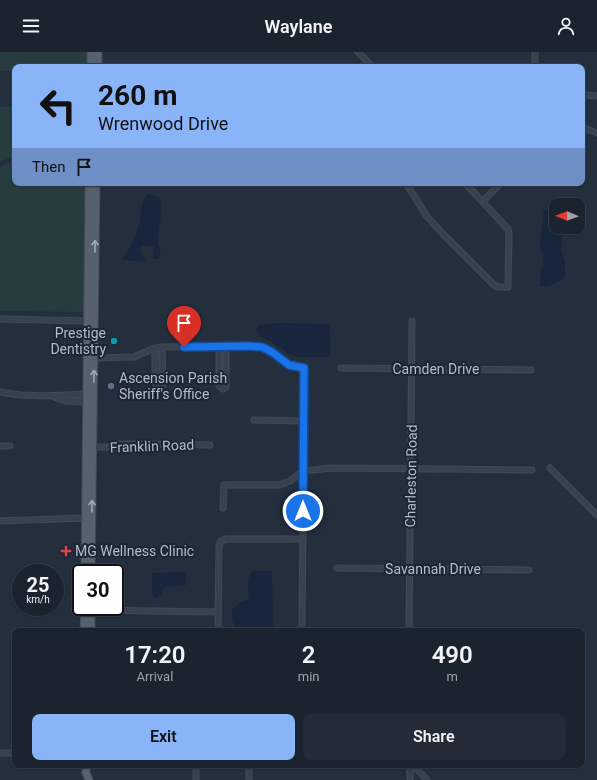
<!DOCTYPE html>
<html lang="en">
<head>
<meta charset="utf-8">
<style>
  :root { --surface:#1b232e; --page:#242b36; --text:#f1f3f6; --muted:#a0a4aa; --line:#39404a; --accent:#8ab4f8 }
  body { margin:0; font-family:Roboto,sans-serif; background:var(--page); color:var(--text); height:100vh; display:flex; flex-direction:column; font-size:15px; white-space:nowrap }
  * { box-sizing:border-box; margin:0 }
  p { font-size:13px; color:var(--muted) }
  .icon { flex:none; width:22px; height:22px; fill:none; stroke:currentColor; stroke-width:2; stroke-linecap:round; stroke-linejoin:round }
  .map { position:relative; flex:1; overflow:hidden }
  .drawer { position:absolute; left:12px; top:576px; width:573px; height:140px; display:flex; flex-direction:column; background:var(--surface); border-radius:8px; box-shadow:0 1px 3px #0004,0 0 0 1px var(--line) }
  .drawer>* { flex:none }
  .hud { position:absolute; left:12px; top:12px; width:573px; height:122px; border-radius:8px; box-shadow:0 1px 3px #0004,0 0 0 1px var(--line); background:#8ab4f8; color:#111; overflow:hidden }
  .needle { width:26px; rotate:271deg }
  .buttons { position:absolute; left:549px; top:146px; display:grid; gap:8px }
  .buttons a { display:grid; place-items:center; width:36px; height:36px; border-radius:8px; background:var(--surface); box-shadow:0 1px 3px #0004,0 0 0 1px var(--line); font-size:20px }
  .speed { position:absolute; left:12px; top:512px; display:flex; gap:8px; font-size:20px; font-weight:700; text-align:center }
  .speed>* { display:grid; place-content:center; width:52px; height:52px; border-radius:50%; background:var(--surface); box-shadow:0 1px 3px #0004,0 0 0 1px var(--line); line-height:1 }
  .speed small { font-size:10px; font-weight:400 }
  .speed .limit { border:2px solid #111; border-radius:6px; background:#fff; color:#111 }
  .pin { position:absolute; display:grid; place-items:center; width:34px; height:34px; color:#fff; margin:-41px -17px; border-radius:50% 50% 50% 0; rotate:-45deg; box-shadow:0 0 4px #0007 }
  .pin .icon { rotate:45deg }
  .me { position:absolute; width:44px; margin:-22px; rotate:0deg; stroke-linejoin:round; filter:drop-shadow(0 0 3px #0008) }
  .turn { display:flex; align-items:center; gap:14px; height:84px; padding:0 20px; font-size:18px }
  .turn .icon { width:52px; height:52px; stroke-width:2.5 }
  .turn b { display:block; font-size:28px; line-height:34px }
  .then { display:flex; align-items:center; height:38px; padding:0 20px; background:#0003; gap:8px; font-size:15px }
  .eta { display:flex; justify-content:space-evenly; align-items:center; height:68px; text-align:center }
  .eta b { font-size:24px; font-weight:600; line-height:28px }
  .button { display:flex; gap:8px; margin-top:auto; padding:8px 20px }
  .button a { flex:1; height:46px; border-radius:8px; background:var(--accent); color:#111; font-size:16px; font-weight:600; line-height:46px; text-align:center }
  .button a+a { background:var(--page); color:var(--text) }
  header { display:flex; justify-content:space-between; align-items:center; height:52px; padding:0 20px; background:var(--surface); font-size:18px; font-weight:600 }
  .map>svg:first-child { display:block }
</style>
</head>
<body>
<header><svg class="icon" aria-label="menu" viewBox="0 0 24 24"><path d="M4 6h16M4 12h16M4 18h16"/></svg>Waylane<svg class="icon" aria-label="person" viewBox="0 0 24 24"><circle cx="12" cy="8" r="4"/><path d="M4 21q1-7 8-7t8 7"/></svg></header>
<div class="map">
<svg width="597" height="728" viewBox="0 0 597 728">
  <rect width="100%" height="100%" fill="#242f3e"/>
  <path fill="#263c3f" d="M0 0H88L87 15H15V53V19H0Z
    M15 54V103L0 110V55Z
    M15 108V131H86L85 260 0 259V115Z"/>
  <path fill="#17263c" d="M148 142 160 145C164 159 158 174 158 189 158 196 163 201 159 207H153L154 194H142L140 199 146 210 123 208V206C131 195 137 182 140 168 142 157 140 150 148 142Z
    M544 157C553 159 556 166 556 175H561L563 178 561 199 565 209V226L549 234 540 235 541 220 544 208 540 192Z
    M279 271 329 272 331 295 328 305H298L289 302 280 295 258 283 256 277 260 273Z
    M252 519H272L273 579H237L232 568V557L241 550 249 547C248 538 246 527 252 519Z
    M186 520V533L165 535 159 545 154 546 152 542V521Z"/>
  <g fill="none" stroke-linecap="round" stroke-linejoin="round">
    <defs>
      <path id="minor" d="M358 0 373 15
        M535 15V0
        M582 43 597 44
        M582 75 597 81
        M406 131 426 163 441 180 494 233 498 235H508L509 183 508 177 465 131
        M483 149 501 131
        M0 267 88 269
        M219 295V334L223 337 226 335V295
        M155 296V330L156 334 160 336 163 333 162 295
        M94 306 134 305 155 296 165 295 249 294 262 295 271 300 289 313 304 316 303 459
        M341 316 531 318
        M0 340C28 346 58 343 87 342
        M54 345 66 349 87 350
        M254 368 304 369
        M0 394H10
        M93 395H111L118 392H141L210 393
        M550 416 597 463
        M223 456 224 433H279L290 429 303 419 332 416 532 418
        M296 459H309
        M0 469 85 466
        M337 516 529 518
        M91 558 218 560
        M218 579 219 494 221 489 226 487H303
        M302 579 303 463
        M409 579 412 269
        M0 701H15
        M410 713V728
        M413 713 427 728
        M196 728V713
        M249 728V713"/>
      <path id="major" d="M91 15V0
        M98 15V0
        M85 521 89 131
        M91 521 96 131
        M84 579 85 555
        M91 579V555
        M86 713V721L89 728"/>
    </defs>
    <use href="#minor" stroke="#414a57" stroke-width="7"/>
    <use href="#major" stroke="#414a57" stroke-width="9"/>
    <use href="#minor" stroke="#38414e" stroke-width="5"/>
    <use href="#major" stroke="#56606e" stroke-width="7"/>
  </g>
  <defs><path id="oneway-shaft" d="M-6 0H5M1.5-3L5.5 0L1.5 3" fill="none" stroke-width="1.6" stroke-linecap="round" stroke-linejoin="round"/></defs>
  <g stroke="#a1aab7">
    <use href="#oneway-shaft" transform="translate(95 194) rotate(-89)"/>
    <use href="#oneway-shaft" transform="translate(94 324) rotate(-89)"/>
    <use href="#oneway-shaft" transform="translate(92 454) rotate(-89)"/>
  </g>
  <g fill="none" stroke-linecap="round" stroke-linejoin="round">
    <defs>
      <path id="route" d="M184 295 249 294 262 295 272 300 289 313 304 316 303 459"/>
    </defs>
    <use href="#route" stroke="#114b97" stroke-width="10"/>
    <use href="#route" stroke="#1a73e8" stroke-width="7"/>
  </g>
  <circle fill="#0f9aa8" stroke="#1d2633" stroke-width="1.5" cx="114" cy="289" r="4"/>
  <circle fill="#5c6f8a" stroke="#1d2633" stroke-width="1.5" cx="111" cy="334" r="4"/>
  <path fill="#e0444e" stroke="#1d2633" stroke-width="1.5" d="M64 493h4v4h4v4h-4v4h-4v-4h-4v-4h4z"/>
  <g text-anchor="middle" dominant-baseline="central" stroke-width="4" stroke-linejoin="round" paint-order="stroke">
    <g font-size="14" fill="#b4bcc9" stroke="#1d2633" text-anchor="start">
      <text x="106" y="281" text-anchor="end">Prestige<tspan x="106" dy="16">Dentistry</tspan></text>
      <text x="119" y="326">Ascension Parish<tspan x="119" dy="16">Sheriff's Office</tspan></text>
      <text x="75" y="499">MG Wellness Clinic</text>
    </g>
    <g font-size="14" fill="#b4bcc9" stroke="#1d2633">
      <text x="436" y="317">Camden Drive</text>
      <text transform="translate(152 394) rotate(-2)">Franklin Road</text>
      <text transform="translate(411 424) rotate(-89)">Charleston Road</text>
      <text x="433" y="517">Savannah Drive</text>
    </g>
  </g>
</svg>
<div class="buttons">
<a><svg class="needle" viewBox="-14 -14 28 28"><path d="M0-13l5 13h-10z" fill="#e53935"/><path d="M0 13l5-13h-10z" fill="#a0a4aa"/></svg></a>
</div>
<div class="speed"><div>25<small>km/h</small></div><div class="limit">30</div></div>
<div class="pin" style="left:184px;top:295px;background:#d93025"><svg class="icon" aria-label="arrive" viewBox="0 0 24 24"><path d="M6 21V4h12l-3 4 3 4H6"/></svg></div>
<svg class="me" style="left:303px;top:459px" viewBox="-20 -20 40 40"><circle r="17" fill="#1a73e8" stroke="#fff" stroke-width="3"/><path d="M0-11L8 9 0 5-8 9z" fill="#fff"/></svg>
<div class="hud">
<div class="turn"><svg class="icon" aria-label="left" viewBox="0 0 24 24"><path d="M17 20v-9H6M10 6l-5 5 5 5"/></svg><div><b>260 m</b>Wrenwood Drive</div></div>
<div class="then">Then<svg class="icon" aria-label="arrive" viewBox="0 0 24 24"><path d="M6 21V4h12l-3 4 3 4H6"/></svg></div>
</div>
<section class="drawer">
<div class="eta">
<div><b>17:20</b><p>Arrival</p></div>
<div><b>2</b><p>min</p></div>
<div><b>490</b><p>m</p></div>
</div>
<div class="button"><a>Exit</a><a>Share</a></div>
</section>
</div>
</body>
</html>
